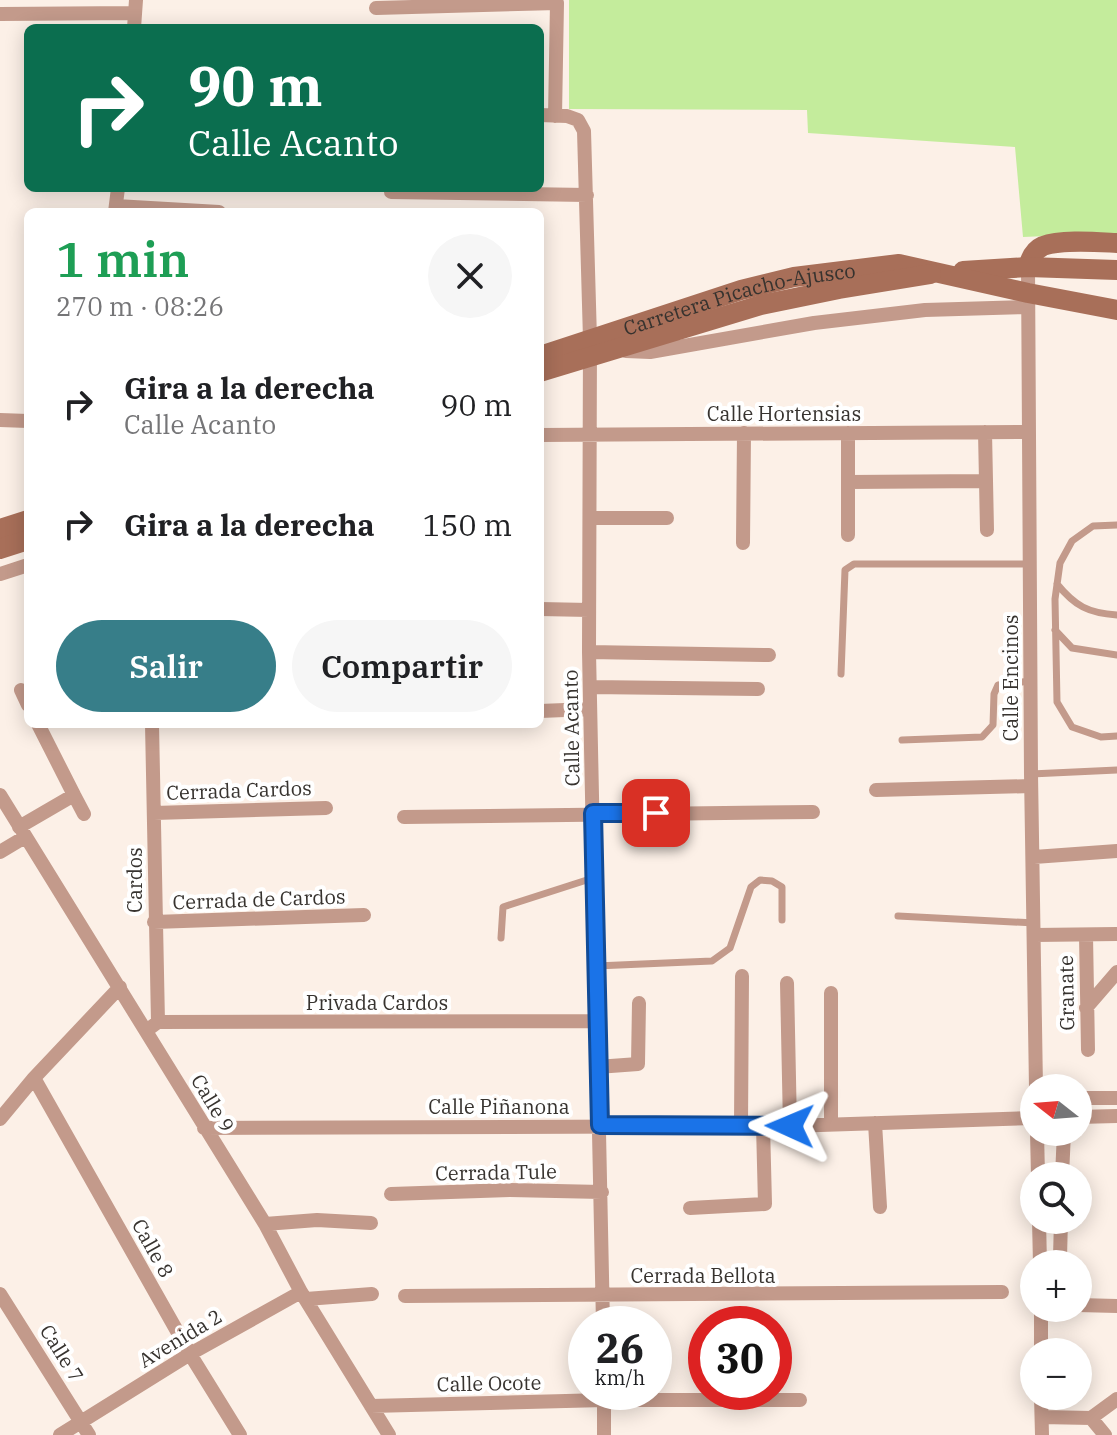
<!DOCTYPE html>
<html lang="es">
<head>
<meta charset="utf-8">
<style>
  :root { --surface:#fff; --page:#f6f6f6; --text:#202124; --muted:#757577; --accent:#377e89 }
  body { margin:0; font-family:"IBM Plex Serif",serif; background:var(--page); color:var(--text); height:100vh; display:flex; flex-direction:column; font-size:30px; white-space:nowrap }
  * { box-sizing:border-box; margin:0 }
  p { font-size:26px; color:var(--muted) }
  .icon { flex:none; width:44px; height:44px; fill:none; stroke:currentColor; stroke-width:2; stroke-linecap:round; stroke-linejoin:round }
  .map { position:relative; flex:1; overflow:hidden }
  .panel { position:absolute; left:24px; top:208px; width:520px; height:520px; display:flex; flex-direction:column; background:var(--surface); border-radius:12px; box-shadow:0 4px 20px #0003 }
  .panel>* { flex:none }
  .guide { position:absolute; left:24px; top:24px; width:520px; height:168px; border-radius:12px; box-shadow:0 4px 20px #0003; background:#0b6e4f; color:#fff; overflow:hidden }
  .needle { width:52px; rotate:287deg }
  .controls { position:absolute; left:1020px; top:1074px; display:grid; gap:16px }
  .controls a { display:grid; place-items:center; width:72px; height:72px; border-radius:50%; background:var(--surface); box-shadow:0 4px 20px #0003; font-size:40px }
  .speed { position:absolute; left:568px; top:1306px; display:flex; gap:16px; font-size:40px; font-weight:700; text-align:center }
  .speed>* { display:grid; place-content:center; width:104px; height:104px; border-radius:50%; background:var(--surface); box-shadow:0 4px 20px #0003; line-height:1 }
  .speed small { font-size:20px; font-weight:400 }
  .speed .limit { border:12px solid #d22; background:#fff; color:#111 }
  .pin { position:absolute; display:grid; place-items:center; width:68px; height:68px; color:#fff; margin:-34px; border-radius:16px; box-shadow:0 4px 12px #0006 }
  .me { position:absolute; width:88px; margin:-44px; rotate:271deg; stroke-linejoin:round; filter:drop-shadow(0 0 6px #0008) }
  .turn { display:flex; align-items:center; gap:28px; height:168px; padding:0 32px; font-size:36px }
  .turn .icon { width:104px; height:104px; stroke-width:2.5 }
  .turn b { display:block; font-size:56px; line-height:68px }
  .round { display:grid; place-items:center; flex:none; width:84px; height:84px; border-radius:42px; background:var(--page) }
  .headline { display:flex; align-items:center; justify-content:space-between; height:136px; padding:0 32px }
  h1 { font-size:48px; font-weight:600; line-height:60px; color:#1e9e55 }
  .action { display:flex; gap:16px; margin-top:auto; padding:16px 32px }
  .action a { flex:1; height:92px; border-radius:48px; background:var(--accent); color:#fff; font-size:32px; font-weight:600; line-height:92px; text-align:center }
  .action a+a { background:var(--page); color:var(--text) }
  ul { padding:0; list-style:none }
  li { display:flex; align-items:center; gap:24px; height:120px; padding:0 32px }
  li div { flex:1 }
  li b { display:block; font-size:30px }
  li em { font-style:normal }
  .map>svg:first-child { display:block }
</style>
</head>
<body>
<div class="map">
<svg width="1117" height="1435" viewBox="0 0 1117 1435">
  <rect width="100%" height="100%" fill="#fcf0e7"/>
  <path fill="#c4ec9c" d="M569 0H1117V233L1023 237 1015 147 808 133 807 110 569 109Z"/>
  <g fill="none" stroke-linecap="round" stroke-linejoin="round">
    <path stroke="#c39a8b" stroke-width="7" d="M1117 525 1093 526 1072 541 1060 563 1055 599 1057 702 1072 727 1101 737 1117 736
      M1057 584C1075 606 1088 613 1117 615
      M1055 630 1072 648 1117 655
      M841 674 845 570 854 564H1029
      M902 740 982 737 993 725 994 694 998 685 1030 681
      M1031 774 1117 770
      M898 916 1035 923
      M501 938 503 907 593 878
      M596 966 712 961 730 948 751 887 760 880 772 881 782 887V920"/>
    <path stroke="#c39a8b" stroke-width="14" d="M376 8 557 3 555 116
      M0 14 135 13
      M134 28 136 0
      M540 115 567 116 578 120 584 131 590 339 589 652 603 1324
      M391 192 587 195
      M116 206 219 212
      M115 212 118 188
      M1028 267 1031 774 1036 1088
      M626 351 650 352 814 323 925 310 1027 307
      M0 420 28 421
      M848 433V535
      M540 435 1028 432
      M986 481 987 530
      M849 482 986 481 985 432
      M590 518H667
      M743 543 744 433
      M0 574 28 565
      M540 609 589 610
      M589 652 769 655
      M590 687 758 689
      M21 690 28 705
      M540 711 590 709
      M876 790 1031 786
      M0 795 265 1224 301 1292 389 1435
      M74 795 84 814
      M154 813 326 808
      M404 817 813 812
      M19 827 74 795 38 724
      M0 852 25 837
      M1034 857 1117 851
      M154 922 364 915
      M1035 935 1117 934
      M1086 935 1088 1050
      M787 983 790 1126
      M831 993V1124
      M1086 1008 1117 972
      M158 1022 597 1021
      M150 1028 158 1022 152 724
      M597 1067 638 1064 639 1003
      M34 1078 190 1354 240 1435
      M1078 1098H1117
      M1078 1117 1117 1116
      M0 1119 34 1078 120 987
      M875 1123 880 1207
      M741 1125 742 976
      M204 1128 790 1126 1034 1118
      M1037 1132 1038 1176
      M1062 1176 1064 1132
      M391 1194 510 1190 602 1192
      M690 1208 765 1204 763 1125
      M1039 1220 1040 1264
      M265 1224 317 1220 371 1223
      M1060 1257 1061 1220
      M0 1294 89 1435
      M405 1296 1002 1292
      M306 1299 372 1294
      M1078 1305 1117 1306
      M1041 1308V1352
      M604 1392V1435
      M1041 1396 1042 1435
      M371 1406 604 1400H800
      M1042 1417 1091 1418 1117 1399
      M1091 1418 1105 1435
      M60 1435 190 1354 301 1292"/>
    <g stroke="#a86f59" stroke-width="20">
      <path d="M1028 267C1030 259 1034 250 1043 246 1061 239 1097 242 1117 243"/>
      <path d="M963 271 1028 267 1117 270"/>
      <path id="s1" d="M540 356 741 290 794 277 899 264 1028 293 1117 310"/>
      <path d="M540 372 761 305 839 289 931 274"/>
      <path d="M0 529 28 520"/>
      <path d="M0 549 28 540"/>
    </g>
  </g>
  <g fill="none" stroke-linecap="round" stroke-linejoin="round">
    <defs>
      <path id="route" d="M656 813H593L600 1125 790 1126"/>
    </defs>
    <use href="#route" stroke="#114b97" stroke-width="20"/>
    <use href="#route" stroke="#1a73e8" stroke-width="14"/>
  </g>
  <g text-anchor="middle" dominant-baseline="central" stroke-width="8" stroke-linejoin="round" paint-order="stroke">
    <g font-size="20" fill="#37332f" stroke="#fff">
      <text stroke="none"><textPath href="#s1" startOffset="208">Carretera Picacho-Ajusco</textPath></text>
      <text x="784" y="413">Calle Hortensias</text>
      <text transform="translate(1010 678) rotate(-90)">Calle Encinos</text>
      <text transform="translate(571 728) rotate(-91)">Calle Acanto</text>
      <text transform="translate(239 790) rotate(-2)">Cerrada Cardos</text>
      <text transform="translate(134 880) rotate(-90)">Cardos</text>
      <text transform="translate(259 899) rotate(-2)">Cerrada de Cardos</text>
      <text transform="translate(1066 993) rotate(-91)">Granate</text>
      <text x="377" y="1002">Privada Cardos</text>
      <text transform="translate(213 1103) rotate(59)">Calle 9</text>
      <text x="499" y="1106">Calle Piñanona</text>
      <text transform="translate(496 1172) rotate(-1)">Cerrada Tule</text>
      <text transform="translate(153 1248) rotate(61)">Calle 8</text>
      <text x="703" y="1275">Cerrada Bellota</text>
      <text transform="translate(180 1338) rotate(-31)">Avenida 2</text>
      <text transform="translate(62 1353) rotate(58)">Calle 7</text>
      <text transform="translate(489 1383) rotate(-1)">Calle Ocote</text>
    </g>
  </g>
</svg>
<div class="controls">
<a><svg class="needle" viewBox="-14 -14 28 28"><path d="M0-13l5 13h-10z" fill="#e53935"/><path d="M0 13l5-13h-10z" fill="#757577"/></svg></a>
<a><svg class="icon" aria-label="search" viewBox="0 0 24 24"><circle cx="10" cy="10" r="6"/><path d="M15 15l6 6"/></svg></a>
<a>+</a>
<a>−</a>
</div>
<div class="speed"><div>26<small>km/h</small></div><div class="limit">30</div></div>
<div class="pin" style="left:656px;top:813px;background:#d93025"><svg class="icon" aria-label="arrive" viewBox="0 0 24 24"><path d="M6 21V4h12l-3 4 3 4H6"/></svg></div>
<svg class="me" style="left:790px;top:1126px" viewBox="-20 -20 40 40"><path d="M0-17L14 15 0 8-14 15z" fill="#1a73e8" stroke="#fff" stroke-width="4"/></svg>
<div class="guide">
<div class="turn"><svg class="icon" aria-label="right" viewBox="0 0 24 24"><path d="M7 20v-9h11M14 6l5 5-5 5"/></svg><div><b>90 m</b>Calle Acanto</div></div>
</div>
<section class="panel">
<div class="headline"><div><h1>1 min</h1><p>270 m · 08:26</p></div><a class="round"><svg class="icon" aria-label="close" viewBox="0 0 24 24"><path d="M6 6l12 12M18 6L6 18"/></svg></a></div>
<ul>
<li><svg class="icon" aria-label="right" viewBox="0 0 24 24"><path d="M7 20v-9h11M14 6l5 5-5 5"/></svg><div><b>Gira a la derecha</b><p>Calle Acanto</p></div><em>90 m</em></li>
<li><svg class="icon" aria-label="right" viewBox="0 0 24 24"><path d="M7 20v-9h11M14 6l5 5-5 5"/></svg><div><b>Gira a la derecha</b></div><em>150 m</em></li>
</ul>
<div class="action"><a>Salir</a><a>Compartir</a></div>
</section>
</div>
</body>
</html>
